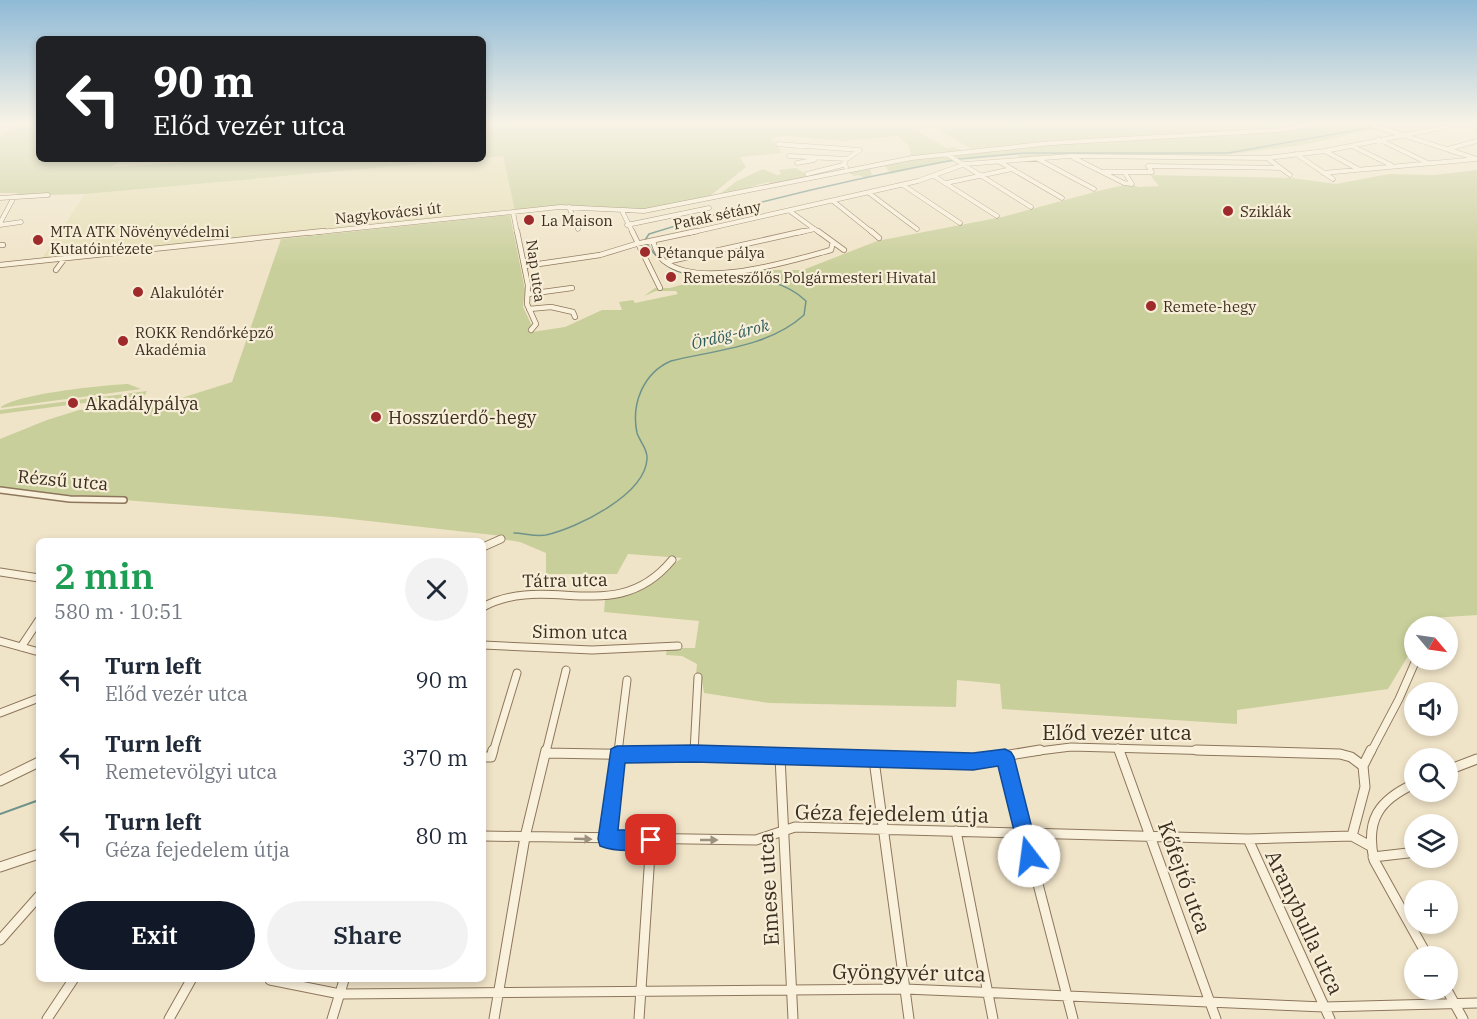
<!DOCTYPE html>
<html lang="en">
<head>
<meta charset="utf-8">
<style>
  :root { --surface:#fff; --page:#f2f2f3; --text:#1f2937; --muted:#747a83; --accent:#111827 }
  body { margin:0; font-family:"IBM Plex Serif",serif; background:var(--page); color:var(--text); height:100vh; display:flex; flex-direction:column; font-size:22px; white-space:nowrap }
  * { box-sizing:border-box; margin:0 }
  p { font-size:20px; color:var(--muted) }
  .icon { flex:none; width:33px; height:33px; fill:none; stroke:currentColor; stroke-width:2; stroke-linecap:round; stroke-linejoin:round }
  .map { position:relative; flex:1; overflow:hidden }
  .sheet { position:absolute; left:36px; top:538px; width:450px; height:444px; display:flex; flex-direction:column; background:var(--surface); border-radius:9px; box-shadow:0 3px 9px #0003 }
  .sheet>* { flex:none }
  .top-card { position:absolute; left:36px; top:36px; width:450px; height:126px; border-radius:9px; box-shadow:0 3px 9px #0003; background:#202124; color:#fff; overflow:hidden }
  .needle { width:39px; rotate:119deg }
  .buttons { position:absolute; left:1404px; top:616px; display:grid; gap:12px }
  .buttons a { display:grid; place-items:center; width:54px; height:54px; border-radius:50%; background:var(--surface); box-shadow:0 3px 9px #0003; font-size:30px }
  .pin { position:absolute; display:grid; place-items:center; width:51px; height:51px; color:#fff; margin:-26px; border-radius:12px; box-shadow:0 3px 9px #0006 }
  .me { position:absolute; width:66px; margin:-33px; rotate:345deg; stroke-linejoin:round; filter:drop-shadow(0 0 4px #0008) }
  .turn { display:flex; align-items:center; gap:21px; height:126px; padding:0 18px; font-size:27px }
  .turn .icon { width:78px; height:78px; stroke-width:2.5 }
  .turn b { display:block; font-size:42px; line-height:51px }
  .round { display:grid; place-items:center; flex:none; width:63px; height:63px; border-radius:32px; background:var(--page) }
  .summary { display:flex; align-items:center; justify-content:space-between; height:102px; padding:0 18px }
  h1 { font-size:36px; font-weight:600; line-height:45px; color:#1e9e55 }
  .action { display:flex; gap:12px; margin-top:auto; padding:12px 18px }
  .action a { flex:1; height:69px; border-radius:36px; background:var(--accent); color:#fff; font-size:24px; font-weight:600; line-height:69px; text-align:center }
  .action a+a { background:var(--page); color:var(--text) }
  ul { padding:0; list-style:none }
  li { display:flex; align-items:center; gap:18px; height:78px; padding:0 18px }
  li div { flex:1 }
  li b { display:block; font-size:22px }
  li em { font-style:normal }
  .map>svg:first-child { display:block }
</style>
</head>
<body>
<div class="map">
<svg width="1477" height="1019" viewBox="0 0 1477 1019">
  <rect width="100%" height="100%" fill="#f0e4c8"/>
  <path fill="#e6deb5" d="M503 156 515 211 41 260 85 194Z
    M123 159H199L177 163 109 167Z"/>
  <path fill="#c9cf9b" fill-rule="evenodd" d="M17 124H39V159H123L111 167 177 163 199 159H475L85 194 15 196 18 193H0V136Z
    M483 124H1332C1339 128 1385 124 1398 124L1303 145 1225 155 1226 157 1041 156 1022 159 1017 154 939 163 891 174 885 166 870 169 872 175 865 178 859 175 854 176 848 172 883 163 882 161 911 156 909 146 898 136 843 141 788 136 771 138 782 153 740 157 746 167 705 200 637 212 568 208 515 211 503 156 483 158ZM934 127 971 149 963 151 955 147 947 148 917 131Z
    M796 168 809 176 772 184 768 182 750 187 753 189 726 195 721 193 737 181 763 169 777 175 781 174 779 170Z
    M1477 170V615L1431 618 1426 627H1414V646L1388 689 1237 710V724L1002 709 1000 684 957 680 956 707 769 703 704 693 701 675 696 674 697 664 682 656 666 655 667 648H695L699 621 604 612 605 599 649 582 682 558 628 554 617 574H546V553L520 542 501 539 502 536 333 517 124 500H93L0 490V439L47 420 79 410 175 400 232 382 281 239 510 215 525 290 523 307 533 328 532 332 565 327 602 310H622L619 302 633 300 635 303 678 294 676 291H656L644 296 655 288H670L716 275 726 277 753 270H803L877 241 1002 217 1102 190 1129 184 1139 187 1159 186 1150 175 1292 178 1336 184 1389 174 1434 175Z
    M128 384 141 389 0 408C14 394 104 385 128 384Z
    M147 391 145 395 0 414V410Z"/>
  <g fill="none" stroke-linecap="round" stroke-linejoin="round">
    <path stroke="#6f938a" stroke-width="1.5" d="M958 159 1025 153H1228L1374 127
      M645 240 649 234C749 203 851 179 954 160
      M647 244C662 266 677 276 704 275
      M514 533C524 533 535 537 546 535 577 528 645 495 647 459 648 449 640 442 637 433 631 404 643 373 671 361 715 350 769 347 804 315L806 301C787 282 756 277 730 275"/>
    <path stroke="#6f938a" stroke-width="2" d="M0 814 39 800"/>
    <defs>
      <path id="minor-far4" d="M1369 124 1474 158
        M1378 139 1428 163
        M798 146 778 144 860 150 844 161 846 167
        M1352 146 1391 165
        M1448 149 1477 141
        M1325 151 1358 169
        M1296 154 1333 179
        M948 155 1031 207
        M789 156 847 159
        M1036 158 1094 189
        M1074 158 1124 183 1132 184 1125 173
        M1267 158 1290 175
        M1000 162 1062 198
        M797 163 814 160
        M1103 172H1152L1148 166 1281 168
        M1323 173 1477 159
        M807 174 843 165
        M934 176 997 216
        M946 183 1012 169
        M903 185 960 223
        M869 193 917 229
        M0 198 48 195
        M833 201 873 233
        M569 207 578 229
        M622 211 633 233
        M513 212 517 233
        M791 212 820 233
        M0 223 14 197
        M0 225 21 222
        M627 225 709 208
        M310 233 560 207 644 211 912 158 1052 143 1281 130 1313 124
        M689 233 918 181 965 164 1070 156 1267 158 1325 151 1446 127
        M797 233 815 229"/>
      <path id="minor-far3" d="M517 231 528 285 527 304 536 324 531 330
        M632 231 660 288
        M818 231 844 250
        M871 231 879 238
        M653 241C655 248 658 256 664 261 701 290 790 261 831 250L833 242
        M0 245H3
        M666 262 804 231
        M0 265 324 231
        M525 266 600 255 636 244 697 231
        M56 270 65 258
        M528 294 572 288
        M529 309 551 307 573 312 575 317"/>
      <path id="minor-far2" d="M0 490 70 499 124 500"/>
      <path id="minor-far1" d="M483 547 501 539
        M0 572 39 578
        M483 607C548 572 616 628 672 560
        M0 641 39 652
        M483 645 592 650 678 646
        M21 647 39 620
        M0 713 39 698
        M1118 748 1119 752
        M493 752 517 673
        M546 752 566 670
        M618 752 627 680
        M694 752 698 677
        M1031 752 1071 747 1253 752
        M1371 752 1399 699 1416 660"/>
      <path id="minor" d="M1119 750 1216 1019
        M1196 750 1340 754 1351 757 1363 766
        M546 753 973 761 1040 750
        M694 754V750
        M483 757H491L493 750
        M780 757 793 1019
        M1005 757 1073 1019
        M874 760 909 1019
        M1448 770 1477 759
        M0 781 39 762
        M1414 784C1379 800 1365 820 1374 860L1428 957
        M956 831 993 1019
        M483 836 756 840 795 827 1248 839 1352 836 1372 847
        M1352 836 1365 787 1363 766 1371 750
        M607 839 618 750
        M1248 839 1330 1019
        M1373 857 1408 853
        M0 867 39 854
        M0 940 39 896
        M270 980 340 994 905 989 1324 1007 1477 1003
        M1447 990 1463 1019
        M47 1019 73 980
        M169 1019 191 980
        M332 1019 344 980
        M494 1019 525 837 546 750
        M639 1019 651 839"/>
    </defs>
    <use href="#minor-far4" stroke="#8d765c" stroke-width="5"/>
    <use href="#minor-far3" stroke="#8d765c" stroke-width="6"/>
    <use href="#minor-far2" stroke="#8d765c" stroke-width="8"/>
    <use href="#minor-far1" stroke="#8d765c" stroke-width="9"/>
    <use href="#minor" stroke="#8d765c" stroke-width="11"/>
    <use href="#minor-far4" stroke="#faf1dc" stroke-width="4"/>
    <use href="#minor-far3" stroke="#faf1dc" stroke-width="4.5"/>
    <use href="#minor-far2" stroke="#faf1dc" stroke-width="5"/>
    <use href="#minor-far1" stroke="#faf1dc" stroke-width="7"/>
    <use href="#minor" stroke="#faf1dc" stroke-width="9"/>
  </g>
  <defs><path id="oneway-solid" d="M-6-.8H1V-3.2L6.5 0L1 3.2V.8H-6Z" transform="scale(1.5)"/></defs>
  <g fill="#9c907e">
    <use href="#oneway-solid" transform="translate(583 839) rotate(2)"/>
    <use href="#oneway-solid" transform="translate(709 840)"/>
  </g>
  <linearGradient id="sky" x2="0" y2="1"><stop stop-color="#8fbad6"/><stop offset="0.46" stop-color="#f8f3e6"/><stop offset="1" stop-color="#f8f3e6" stop-opacity="0"/></linearGradient>
  <rect width="1477" height="267" fill="url(#sky)"/>
  <path fill="#1a73e8" stroke="#114b97" stroke-width="1.5" d="M694 745 973 753 1005 749 1011 752 1014 757 1039 856 1036 863 1029 866 1022 863 998 766 973 770 694 762 625 763 618 830H651L657 833 660 840 657 846C643 852 615 852 600 846L598 839 611 749 617 746Z"/>
  <g fill="#9e2a2b" stroke="#f7eed8" stroke-width="2">
    <circle cx="1228" cy="211" r="6"/>
    <circle cx="529" cy="220" r="6"/>
    <circle cx="38" cy="240" r="6"/>
    <circle cx="645" cy="252" r="6"/>
    <circle cx="671" cy="277" r="6"/>
    <circle cx="138" cy="292" r="6"/>
    <circle cx="1151" cy="306" r="6"/>
    <circle cx="123" cy="341" r="6"/>
    <circle cx="73" cy="403" r="6"/>
    <circle cx="376" cy="417" r="6"/>
  </g>
  <g text-anchor="middle" dominant-baseline="central" stroke-width="4.5" stroke-linejoin="round" paint-order="stroke">
    <g font-size="15" fill="#3d2e20" stroke="#f7eed8" text-anchor="start">
      <text x="1240" y="211">Sziklák</text>
      <text x="541" y="220">La Maison</text>
      <text x="50" y="231">MTA ATK Növényvédelmi<tspan x="50" dy="17">Kutatóintézete</tspan></text>
      <text x="657" y="252">Pétanque pálya</text>
      <text x="683" y="277">Remeteszőlős Polgármesteri Hivatal</text>
      <text x="150" y="292">Alakulótér</text>
      <text x="1163" y="306">Remete-hegy</text>
      <text x="135" y="332">ROKK Rendőrképző<tspan x="135" dy="17">Akadémia</tspan></text>
    </g>
    <g font-size="15" fill="#3d2e20" stroke="#f7eed8">
      <text transform="translate(388 213) rotate(-6)">Nagykovácsi út</text>
      <text transform="translate(717 215) rotate(-12)">Patak sétány</text>
      <text transform="translate(536 271) rotate(82)">Nap utca</text>
    </g>
    <g font-size="16" font-style="italic" fill="#2f5d5a" stroke="#f7eed8">
      <text transform="translate(730 334) rotate(-14)">Ördög-árok</text>
    </g>
    <g font-size="18" fill="#3d2e20" stroke="#f7eed8" text-anchor="start">
      <text x="85" y="403">Akadálypálya</text>
      <text x="388" y="417">Hosszúerdő-hegy</text>
    </g>
    <g font-size="18" fill="#3d2e20" stroke="#f7eed8">
      <text transform="translate(63 480) rotate(5)">Rézsű utca</text>
      <text transform="translate(565 580) rotate(-1)">Tátra utca</text>
      <text transform="translate(580 632) rotate(1)">Simon utca</text>
    </g>
    <g font-size="21" fill="#3d2e20" stroke="#f7eed8">
      <text x="1117" y="732">Előd vezér utca</text>
      <text transform="translate(892 813) rotate(1)">Géza fejedelem útja</text>
      <text transform="translate(1185 877) rotate(70)">Kőfejtő utca</text>
      <text transform="translate(768 889) rotate(-93)">Emese utca</text>
      <text transform="translate(1305 922) rotate(65)">Aranybulla utca</text>
      <text transform="translate(909 972) rotate(1)">Gyöngyvér utca</text>
    </g>
  </g>
</svg>
<div class="buttons">
<a><svg class="needle" viewBox="-14 -14 28 28"><path d="M0-13l5 13h-10z" fill="#e53935"/><path d="M0 13l5-13h-10z" fill="#747a83"/></svg></a>
<a><svg class="icon" aria-label="sound" viewBox="0 0 24 24"><path d="M4 9h4l5-4v14l-5-4H4zM17 9q2 3 0 6"/></svg></a>
<a><svg class="icon" aria-label="search" viewBox="0 0 24 24"><circle cx="10" cy="10" r="6"/><path d="M15 15l6 6"/></svg></a>
<a><svg class="icon" aria-label="layers" viewBox="0 0 24 24"><path d="M12 4l9 5-9 5-9-5zM3 14l9 5 9-5"/></svg></a>
<a>+</a>
<a>−</a>
</div>
<div class="pin" style="left:651px;top:840px;background:#d93025"><svg class="icon" aria-label="arrive" viewBox="0 0 24 24"><path d="M6 21V4h12l-3 4 3 4H6"/></svg></div>
<svg class="me" style="left:1029px;top:856px" viewBox="-20 -20 40 40"><circle r="19" fill="#fff"/><path d="M0-13L10 11 0 6-10 11z" fill="#1a73e8"/></svg>
<div class="top-card">
<div class="turn"><svg class="icon" aria-label="left" viewBox="0 0 24 24"><path d="M17 20v-9H6M10 6l-5 5 5 5"/></svg><div><b>90 m</b>Előd vezér utca</div></div>
</div>
<section class="sheet">
<div class="summary"><div><h1>2 min</h1><p>580 m · 10:51</p></div><a class="round"><svg class="icon" aria-label="close" viewBox="0 0 24 24"><path d="M6 6l12 12M18 6L6 18"/></svg></a></div>
<ul>
<li><svg class="icon" aria-label="left" viewBox="0 0 24 24"><path d="M17 20v-9H6M10 6l-5 5 5 5"/></svg><div><b>Turn left</b><p>Előd vezér utca</p></div><em>90 m</em></li>
<li><svg class="icon" aria-label="left" viewBox="0 0 24 24"><path d="M17 20v-9H6M10 6l-5 5 5 5"/></svg><div><b>Turn left</b><p>Remetevölgyi utca</p></div><em>370 m</em></li>
<li><svg class="icon" aria-label="left" viewBox="0 0 24 24"><path d="M17 20v-9H6M10 6l-5 5 5 5"/></svg><div><b>Turn left</b><p>Géza fejedelem útja</p></div><em>80 m</em></li>
</ul>
<div class="action"><a>Exit</a><a>Share</a></div>
</section>
</div>
</body>
</html>
